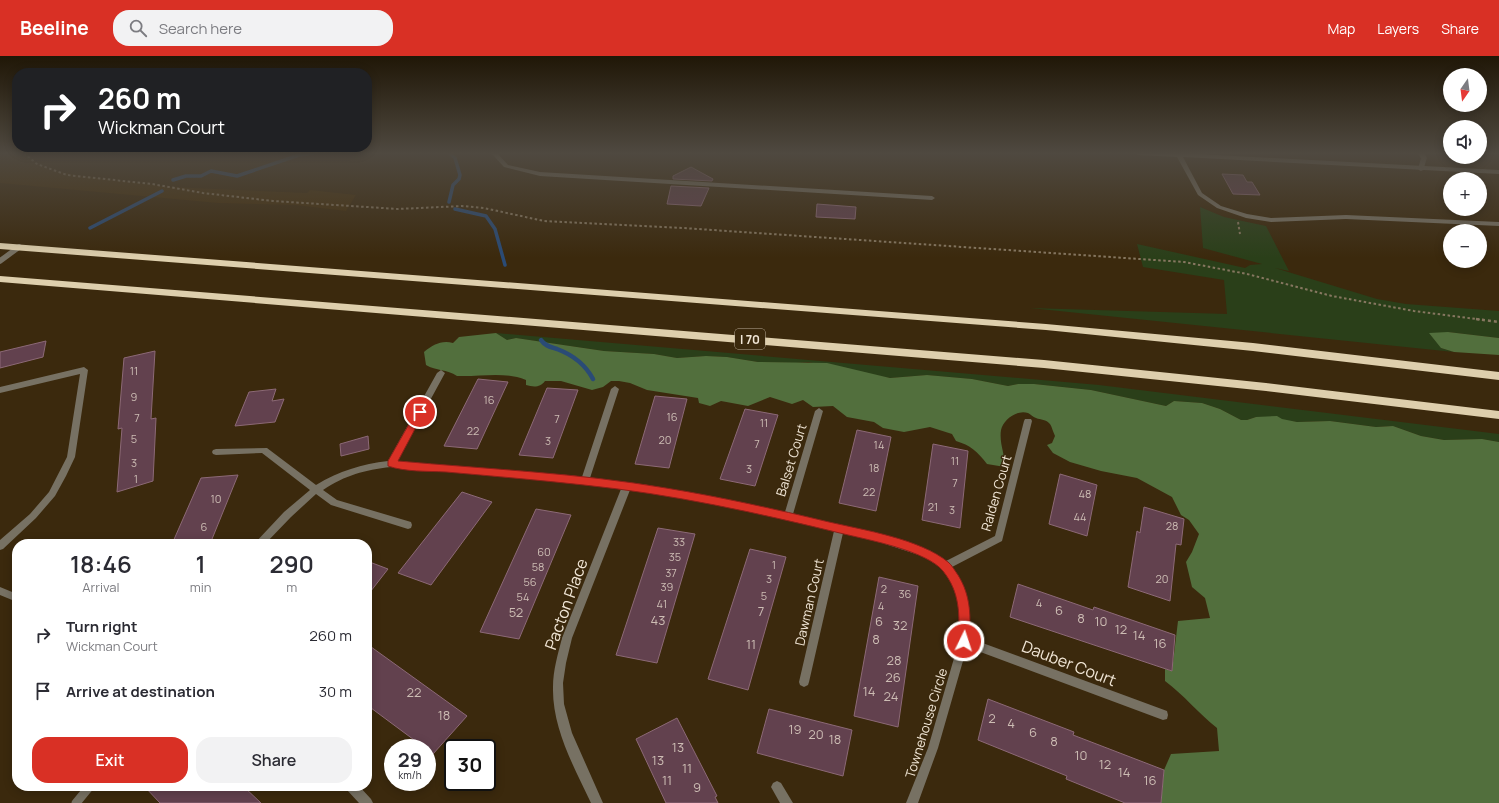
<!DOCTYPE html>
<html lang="en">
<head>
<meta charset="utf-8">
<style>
  :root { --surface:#fff; --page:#f2f2f3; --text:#2b2b33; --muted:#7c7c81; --accent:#d93025 }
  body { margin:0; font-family:Manrope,sans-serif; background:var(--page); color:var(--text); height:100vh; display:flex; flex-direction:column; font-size:15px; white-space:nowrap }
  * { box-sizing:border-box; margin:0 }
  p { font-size:13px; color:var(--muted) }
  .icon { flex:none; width:22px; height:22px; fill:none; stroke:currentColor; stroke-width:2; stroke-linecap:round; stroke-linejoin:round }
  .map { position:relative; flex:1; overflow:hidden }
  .panel { position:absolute; left:12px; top:483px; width:360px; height:252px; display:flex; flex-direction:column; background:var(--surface); border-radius:16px; box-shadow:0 2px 10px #0003 }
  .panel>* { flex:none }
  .top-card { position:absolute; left:12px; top:12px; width:360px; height:84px; border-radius:16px; box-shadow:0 2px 10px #0003; background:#202124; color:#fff; overflow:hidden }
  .needle { width:26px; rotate:194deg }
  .tools { position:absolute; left:1443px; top:12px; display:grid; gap:8px }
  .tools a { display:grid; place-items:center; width:44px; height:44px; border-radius:50%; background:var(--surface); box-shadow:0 2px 10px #0003; font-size:20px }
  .speed { position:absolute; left:384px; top:683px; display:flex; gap:8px; font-size:20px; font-weight:700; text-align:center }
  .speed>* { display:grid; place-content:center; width:52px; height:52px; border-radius:50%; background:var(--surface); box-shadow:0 2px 10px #0003; line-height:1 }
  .speed small { font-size:10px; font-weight:400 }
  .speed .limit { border:2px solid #111; border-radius:6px; background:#fff; color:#111 }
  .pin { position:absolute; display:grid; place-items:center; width:34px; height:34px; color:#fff; margin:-17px; border:2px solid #fff; border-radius:50%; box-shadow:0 1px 4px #0007 }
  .me { position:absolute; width:44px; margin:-22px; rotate:4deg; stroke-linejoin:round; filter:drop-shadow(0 0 3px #0008) }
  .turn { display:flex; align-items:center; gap:14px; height:84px; padding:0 20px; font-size:18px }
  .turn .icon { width:52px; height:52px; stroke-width:2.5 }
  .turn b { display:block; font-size:28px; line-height:34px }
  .eta { display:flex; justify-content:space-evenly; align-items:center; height:68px; text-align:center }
  .eta b { font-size:24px; font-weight:600; line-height:28px }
  .action { display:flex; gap:8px; margin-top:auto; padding:8px 20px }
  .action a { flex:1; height:46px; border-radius:16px; background:var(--accent); color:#fff; font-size:16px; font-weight:600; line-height:46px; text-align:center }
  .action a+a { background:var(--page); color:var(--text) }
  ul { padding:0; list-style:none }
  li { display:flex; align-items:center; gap:12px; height:56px; padding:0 20px }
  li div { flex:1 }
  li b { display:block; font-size:15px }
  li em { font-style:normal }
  header { display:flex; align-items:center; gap:24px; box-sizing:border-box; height:56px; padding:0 20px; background:var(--accent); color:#fff }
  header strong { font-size:19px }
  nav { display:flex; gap:22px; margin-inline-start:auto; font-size:14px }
  .search { width:280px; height:36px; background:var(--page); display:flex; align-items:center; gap:10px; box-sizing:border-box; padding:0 14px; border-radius:16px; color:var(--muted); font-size:15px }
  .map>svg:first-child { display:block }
</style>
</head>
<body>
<header>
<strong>Beeline</strong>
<div class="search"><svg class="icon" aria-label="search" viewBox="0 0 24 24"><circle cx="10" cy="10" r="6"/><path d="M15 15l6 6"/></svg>Search here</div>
<nav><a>Map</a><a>Layers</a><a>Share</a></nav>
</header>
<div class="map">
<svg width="1499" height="747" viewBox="0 0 1499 747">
  <rect width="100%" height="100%" fill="#3b290d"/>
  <path fill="#452f0b" d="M0 97H24L37 108 50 114 89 121 170 131 307 137 310 134 356 139 346 155 295 149 218 147 0 127Z"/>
  <path fill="#2a3f19" d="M1200 151 1224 161 1266 170 1289 215 1275 212 1377 243 1406 248 1499 255V282L1448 276 1441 292 1454 296 1030 252 1227 258 1224 224 1143 211 1137 188 1245 212 1250 209 1262 208 1203 192Z
    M496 277 1099 329 1499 378V386L1482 383 1444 384 1421 380 1393 370 1376 371 1330 365 1297 366 1256 361 1247 364H1241L1220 353 1202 347 1174 345 1166 350 1091 334 1034 328H1018L1008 330 972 323 927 319 890 322 808 306 796 307 758 306 727 301 706 300 677 302 654 298 604 295 516 282 507 284Z"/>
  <path fill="#526f3d" d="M1448 276 1499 282V299L1454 296 1441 292 1429 277Z
    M496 277 507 284 516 282 604 295 654 298 677 302 706 300 727 301 758 306 827 307 890 322 927 319 972 323 1008 330 1018 328H1034L1091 334 1166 350 1174 345 1202 347 1220 353 1241 364H1247L1256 361 1277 360 1282 363 1297 366 1330 365 1376 371 1393 370 1421 380 1444 384 1482 383 1499 386V747H1161L1164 714 1171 698 1219 695 1217 672C1198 657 1184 639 1165 625V613L1172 615 1178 565 1210 562 1205 542 1192 531 1186 506 1192 496 1199 478 1189 464 1181 459 1172 441 1137 422 1101 415 1070 406 1053 397 1047 389 1052 387 1055 380C1053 376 1052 371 1050 368 1046 363 1041 364 1036 362 1033 361 1030 358 1028 357 1017 353 1003 364 1001 374 999 387 1005 398 1005 411L987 408C978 396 970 389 956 385L952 378 930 371 904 376 883 372 874 366 847 361 833 350 813 351 803 344 792 348 770 341 748 350 721 345 710 350 699 347 698 342 647 334 630 327 619 325H611L603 331 592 334 561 325H545C540 332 533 331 526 329V324C503 315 481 321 457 320 447 313 436 315 426 309L424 296C433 289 441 284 453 287L459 281Z"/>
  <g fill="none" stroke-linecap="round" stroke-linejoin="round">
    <path stroke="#2a4b76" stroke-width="3.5" d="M449 97 455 102 460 119 459 123 453 129 449 146
      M173 124 186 120H201L211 115 237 120 299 99 313 97
      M455 153 486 160 495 173 505 209
      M90 172 162 135"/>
    <path stroke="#2a4b76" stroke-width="4.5" d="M541 284C545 290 551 291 557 293 573 299 585 308 593 323"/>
  </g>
  <path fill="#62414e" stroke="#8c6976" d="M691 111 713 123 712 125 673 123V120Z
    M1222 118 1243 119 1247 126H1252L1260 139 1233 138Z
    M671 130 709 132 701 150 667 148Z
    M817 148 856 151 855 163 816 161Z
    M46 285 43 301 0 312V296Z
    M155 295 151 363 156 362 153 425 117 436 122 372 118 373 124 302Z
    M478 323 508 326 477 393 444 390Z
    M547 332 578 334 553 402 519 399Z
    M276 333 272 345 284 343 275 366 235 370 249 336Z
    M655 340 687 343 669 412 635 408Z
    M745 353 778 359 755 430 720 423Z
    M857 374 891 381 876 455 839 447Z
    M368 380 369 393 341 400 340 388Z
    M933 388 968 395 960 472 922 464Z
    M1060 418 1097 429 1087 480 1049 468Z
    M238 419 210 488H172L201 422Z
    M462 436 492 446 431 529 398 517Z
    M1144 451 1184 463 1181 489 1176 488 1170 545 1128 531 1137 475 1140 477Z
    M536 453 571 459 519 583 480 576Z
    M658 472 695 478 657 607 616 599Z
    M750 493 786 501 748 634 708 623Z
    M367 505 388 513 367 540Z
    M879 521 918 530 898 671 854 660Z
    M1018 528 1093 554 1094 551 1175 579 1172 615 1010 561Z
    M367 588 467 660 433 698 367 649Z
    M988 643 1074 676 1073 679 1164 714 1161 747H1125L1066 723 1067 720 978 684Z
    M769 653 852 674 843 720 757 697Z
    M677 662 717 740 715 741 718 747H666L636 683Z
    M144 730H243L261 747H160Z"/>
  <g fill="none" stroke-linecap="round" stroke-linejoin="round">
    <path stroke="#867760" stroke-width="2" stroke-dasharray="2.5 2.5" stroke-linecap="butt" d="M24 97 37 108 67 119 152 128 203 137 273 145 398 153 462 150 484 152 544 165 683 172 1184 206 1247 218 1332 240 1414 255 1484 264
      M1238 166 1240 178"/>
    <path stroke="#867760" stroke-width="2.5" stroke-dasharray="3 3" stroke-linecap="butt" d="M1476 263 1499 266"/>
    <path stroke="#777163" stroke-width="5.5" d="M1421 97 1424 102 1421 112
      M0 205 19 191"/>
    <path stroke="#777163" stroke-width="9" d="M76 747 90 730"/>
    <path fill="#777163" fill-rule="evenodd" d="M491 97H497L508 109 540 116 932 140 935 142 932 144 540 120 504 111Z
      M1135 97H1179L1499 114V118L1183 101 1202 137 1221 150 1247 158 1271 162 1346 159 1499 166V170L1346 163 1271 166 1246 162 1217 152 1198 139 1177 101 1138 99Z
      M84 311 88 314 75 401 66 420 55 440 36 462 3 493 0 494V484L30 458 49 436 67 401 80 318 0 337V331Z
      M441 314 445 317 397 405 582 421 611 333 615 330 619 333 590 422 666 433 785 456 815 355 819 352 823 355 793 458 882 479 931 495 946 505 995 480 1024 365 1025 363H1031L1032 365 1002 485 952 511C969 538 971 551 969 582L1167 655 1168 659 1167 663 1163 664 967 591 938 692 918 747H906L928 692 959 585 961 559 958 543 953 529 943 513 925 501 882 487 843 477 809 626 808 629 804 631 800 629 799 626 834 475C767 458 698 444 630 434L572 582 566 607 563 627 564 648 572 677 603 747H591C574 711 552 672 553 631 553 614 558 598 562 582L621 433 585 428 391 411C364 414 346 419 323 434L337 444 411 466 412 469 411 472 408 473 331 449 316 438 291 461 265 488H254L284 456 310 434 262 397 216 399 213 398 212 396 213 394 216 393 267 392 316 429C339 415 362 408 388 405L437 317Z
      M0 531 17 538V546L0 539Z
      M777 725 781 727 793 747H780L771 731 773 727Z
      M345 730H359L371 743 373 747H359L347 734Z"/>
    <path fill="#decfad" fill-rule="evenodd" d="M0 187 1046 268 1253 287 1499 316V324L1253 295 1046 274 0 193Z
      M0 220 1044 304 1266 327 1499 355V363L1266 335 1044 312 0 226Z"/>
  </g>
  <linearGradient id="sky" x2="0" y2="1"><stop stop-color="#201707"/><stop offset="0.48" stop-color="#4f4940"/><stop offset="1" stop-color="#4f4940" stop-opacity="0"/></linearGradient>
  <rect width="1499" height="202" fill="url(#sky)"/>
  <path fill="#d93025" stroke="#8d1f18" d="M420 353 424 356 398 405C487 413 578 417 666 432 721 441 775 453 829 466 864 474 920 483 948 506 952 509 955 515 958 519 971 540 971 561 969 585L968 588 964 590 960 588 958 585C960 559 960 536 943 515 927 495 869 484 844 478 758 457 672 438 584 429 538 424 492 420 446 416 427 415 405 416 388 410V405L417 354Z"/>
  <g text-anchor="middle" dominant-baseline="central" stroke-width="3" stroke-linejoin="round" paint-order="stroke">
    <g font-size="11" fill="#cdbdb4">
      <text x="134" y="314">11</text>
      <text x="134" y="340">9</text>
      <text x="489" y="343">16</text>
      <text x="672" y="360">16</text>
      <text x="137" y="361">7</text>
      <text x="557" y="362">7</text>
      <text x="764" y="366">11</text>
      <text x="473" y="374">22</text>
      <text x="134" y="382">5</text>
      <text x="665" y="383">20</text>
      <text x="548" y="384">3</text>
      <text x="757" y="387">7</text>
      <text x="879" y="388">14</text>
      <text x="955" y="404">11</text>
      <text x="134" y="406">3</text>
      <text x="874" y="411">18</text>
      <text x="749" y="412">3</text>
      <text x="136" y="422">1</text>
      <text x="955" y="426">7</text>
      <text x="869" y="435">22</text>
      <text x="1085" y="437">48</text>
      <text x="216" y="442">10</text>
      <text x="933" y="450">21</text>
      <text x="952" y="453">3</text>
      <text x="1080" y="460">44</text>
      <text x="1172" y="469">28</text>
      <text x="204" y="470">6</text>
      <text x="679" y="485">33</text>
      <text x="544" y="495">60</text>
      <text x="675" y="500">35</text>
      <text x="774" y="508">1</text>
      <text x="538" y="510">58</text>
      <text x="671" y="516">37</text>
      <text x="769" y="522">3</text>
      <text x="1162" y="522">20</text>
      <text x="530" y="525">56</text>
      <text x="667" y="530">39</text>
      <text x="884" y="532">2</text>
      <text x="905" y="537">36</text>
      <text x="764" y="539">5</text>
      <text x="523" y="540">54</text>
      <text x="1039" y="546">4</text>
      <text x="662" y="547">41</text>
      <text x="881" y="549">4</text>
    </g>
    <rect fill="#3b290d" stroke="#baad9a" stroke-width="1" x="735" y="273" width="30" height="20" rx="3"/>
    <g font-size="12" font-weight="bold" fill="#f1e6d6">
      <text x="750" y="283">I 70</text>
    </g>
    <g font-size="13" fill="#f1e6d6" stroke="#3b290d">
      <text transform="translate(791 404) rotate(-73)">Balset Court</text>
      <text transform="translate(996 437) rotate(-74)">Ralden Court</text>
      <text transform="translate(809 546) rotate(-77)">Dawman Court</text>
      <text transform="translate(926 667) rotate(-73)">Townehouse Circle</text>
    </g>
    <g font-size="13" fill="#cdbdb4">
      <text x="1059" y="554">6</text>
      <text x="761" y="555">7</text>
      <text x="516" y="556">52</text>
      <text x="1081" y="562">8</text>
      <text x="658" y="564">43</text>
      <text x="879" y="565">6</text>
      <text x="1101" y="565">10</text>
      <text x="900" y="569">32</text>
      <text x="1121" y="573">12</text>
      <text x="1139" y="579">14</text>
      <text x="876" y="583">8</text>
      <text x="1160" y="587">16</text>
      <text x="751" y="588">11</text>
      <text x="894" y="604">28</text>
      <text x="893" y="621">26</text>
      <text x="869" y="635">14</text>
      <text x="414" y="636">22</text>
      <text x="891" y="640">24</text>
      <text x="444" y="659">18</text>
      <text x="992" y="662">2</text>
      <text x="1011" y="667">4</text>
      <text x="795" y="673">19</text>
      <text x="1033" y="676">6</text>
      <text x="816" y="678">20</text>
      <text x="835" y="683">18</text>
      <text x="1054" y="685">8</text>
      <text x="678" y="691">13</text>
      <text x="1081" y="699">10</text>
      <text x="658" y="704">13</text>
      <text x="1105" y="708">12</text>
      <text x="687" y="712">11</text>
      <text x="1124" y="716">14</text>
      <text x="667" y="724">11</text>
      <text x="1150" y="724">16</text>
      <text x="697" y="731">9</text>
    </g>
    <g font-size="16" fill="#f1e6d6" stroke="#3b290d">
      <text transform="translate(566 548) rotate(-70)">Pacton Place</text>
      <text transform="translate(1069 607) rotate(21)">Dauber Court</text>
    </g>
  </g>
</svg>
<div class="tools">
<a><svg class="needle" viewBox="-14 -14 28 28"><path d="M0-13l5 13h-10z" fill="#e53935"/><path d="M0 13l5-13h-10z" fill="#7c7c81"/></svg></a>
<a><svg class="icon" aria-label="sound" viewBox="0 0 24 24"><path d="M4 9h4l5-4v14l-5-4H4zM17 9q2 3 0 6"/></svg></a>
<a>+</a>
<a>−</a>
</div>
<div class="speed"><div>29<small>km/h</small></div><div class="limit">30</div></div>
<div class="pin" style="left:420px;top:356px;background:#d93025"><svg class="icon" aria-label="arrive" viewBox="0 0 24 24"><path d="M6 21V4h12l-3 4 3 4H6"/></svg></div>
<svg class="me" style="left:964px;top:585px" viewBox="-20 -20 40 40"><circle r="17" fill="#d93025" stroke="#fff" stroke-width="3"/><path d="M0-11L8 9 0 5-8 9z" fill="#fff"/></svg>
<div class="top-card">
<div class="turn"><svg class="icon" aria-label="right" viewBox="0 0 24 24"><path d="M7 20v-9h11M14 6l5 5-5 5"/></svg><div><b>260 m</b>Wickman Court</div></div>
</div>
<section class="panel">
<div class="eta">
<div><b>18:46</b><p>Arrival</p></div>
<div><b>1</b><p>min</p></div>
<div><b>290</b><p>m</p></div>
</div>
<ul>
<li><svg class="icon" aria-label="right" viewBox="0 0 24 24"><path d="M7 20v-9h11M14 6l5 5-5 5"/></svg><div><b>Turn right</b><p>Wickman Court</p></div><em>260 m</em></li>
<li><svg class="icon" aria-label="arrive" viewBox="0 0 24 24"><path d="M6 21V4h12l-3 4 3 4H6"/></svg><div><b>Arrive at destination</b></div><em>30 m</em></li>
</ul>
<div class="action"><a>Exit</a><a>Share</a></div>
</section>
</div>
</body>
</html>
